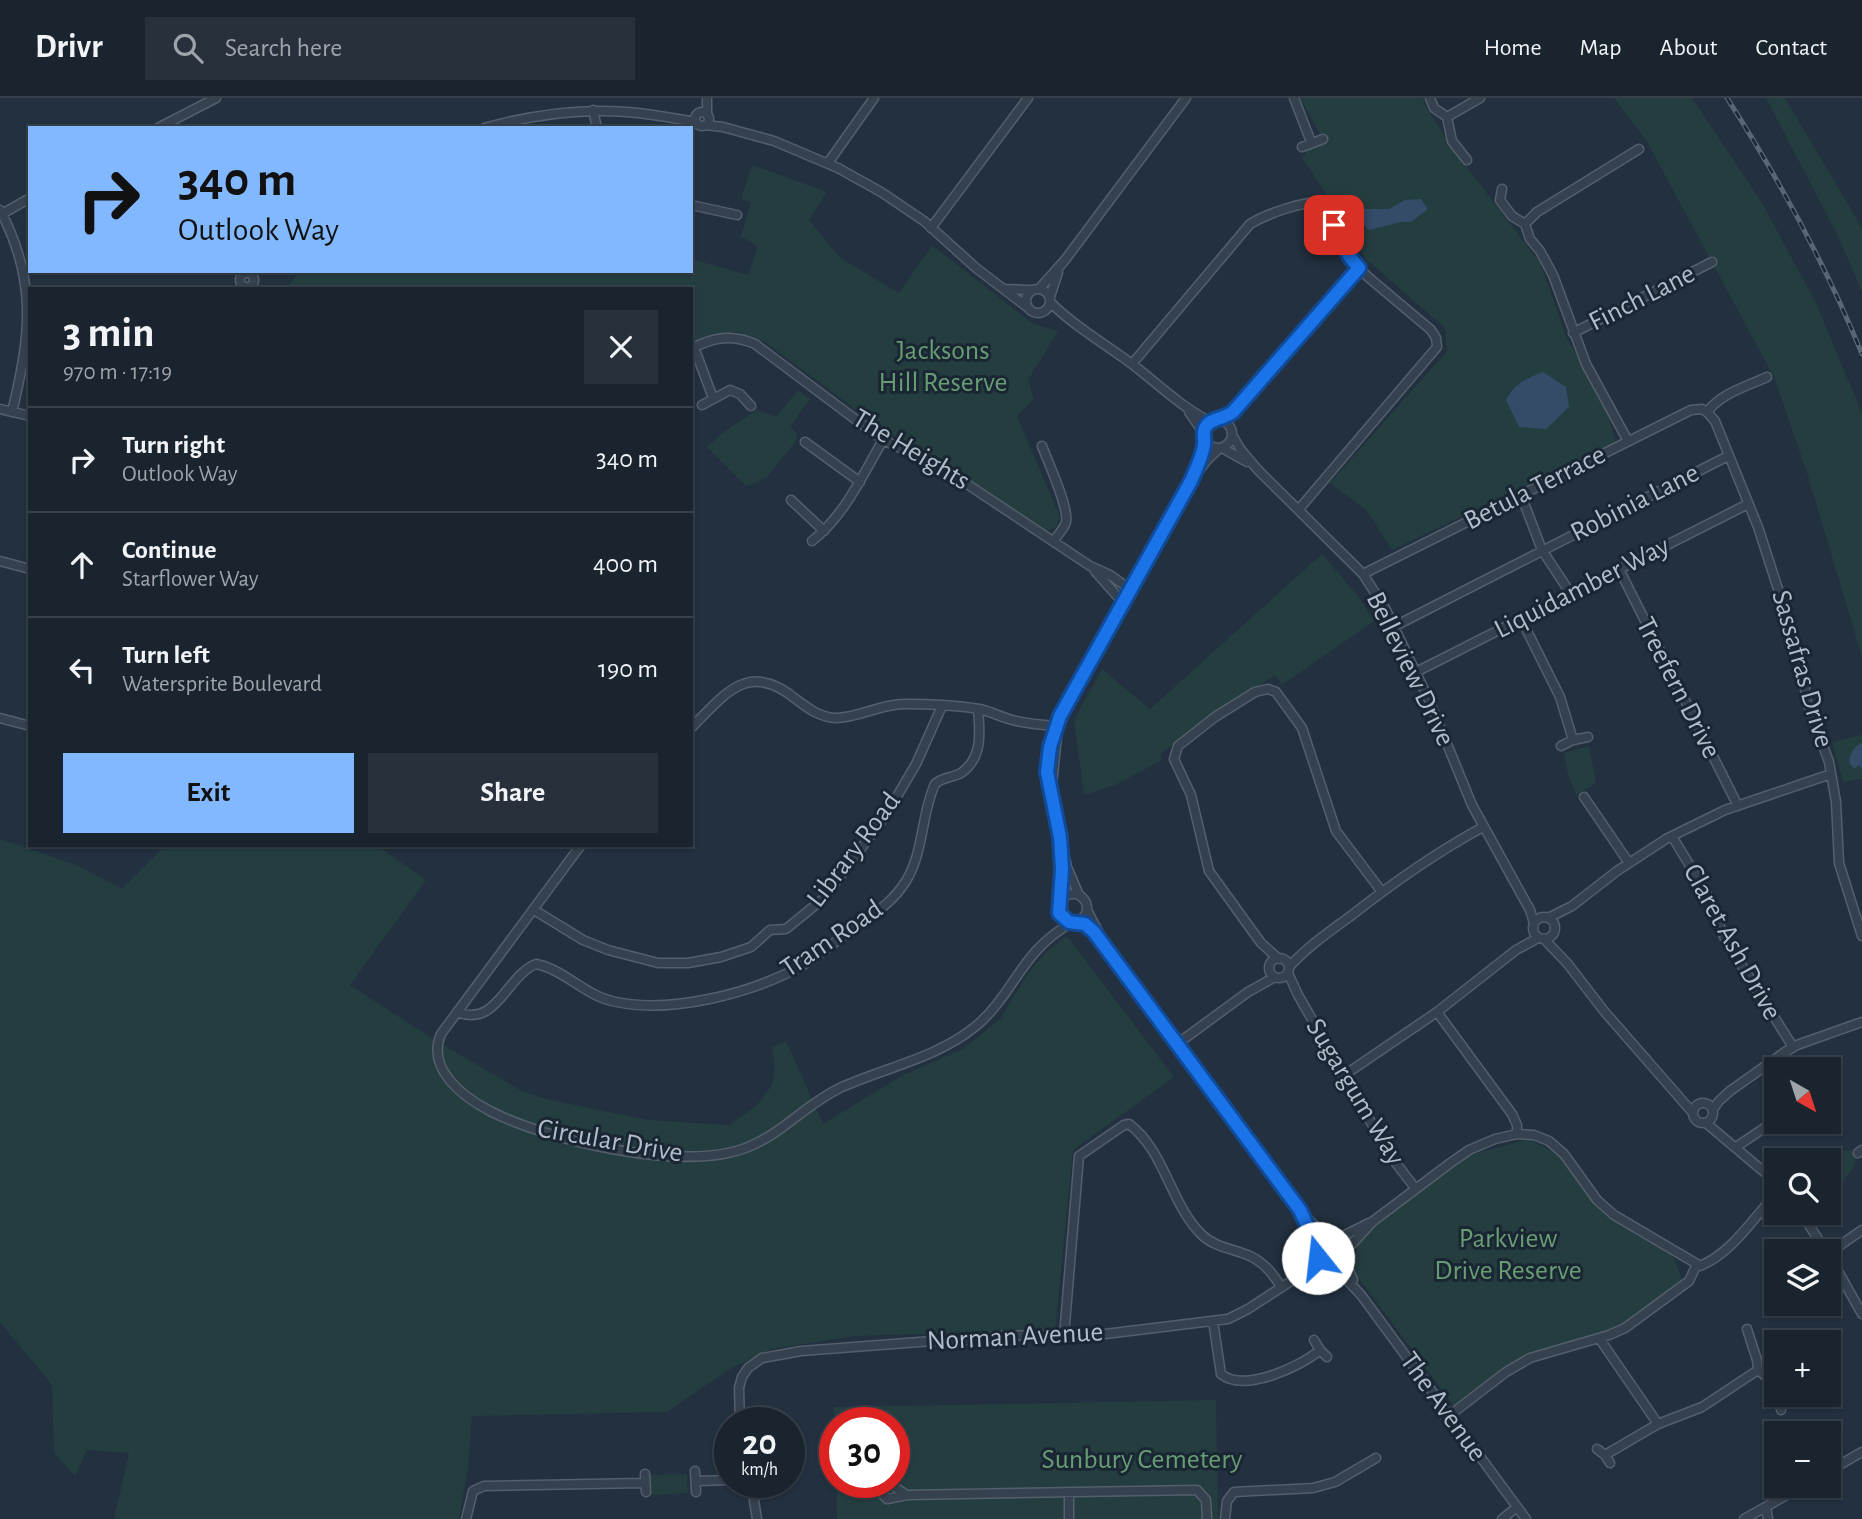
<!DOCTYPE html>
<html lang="en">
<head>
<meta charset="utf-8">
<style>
  :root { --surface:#1a242f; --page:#27303b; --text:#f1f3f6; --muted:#9fa4aa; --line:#38414b; --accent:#82b8ff }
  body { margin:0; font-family:"Alegreya Sans",sans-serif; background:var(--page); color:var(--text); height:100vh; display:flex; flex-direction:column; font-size:26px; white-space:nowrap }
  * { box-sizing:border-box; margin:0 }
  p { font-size:23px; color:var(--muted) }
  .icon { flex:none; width:38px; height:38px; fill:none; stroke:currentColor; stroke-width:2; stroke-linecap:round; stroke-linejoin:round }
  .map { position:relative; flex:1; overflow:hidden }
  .drawer { position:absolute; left:28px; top:189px; width:665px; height:560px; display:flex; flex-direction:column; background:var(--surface); border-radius:0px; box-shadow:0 2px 5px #0004,0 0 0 2px var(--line) }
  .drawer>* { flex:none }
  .banner { position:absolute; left:28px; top:28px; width:665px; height:147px; border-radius:0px; box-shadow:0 2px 5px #0004,0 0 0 2px var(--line); background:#82b8ff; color:#111; overflow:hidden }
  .needle { width:46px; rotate:141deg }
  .buttons { position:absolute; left:1764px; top:959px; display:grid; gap:14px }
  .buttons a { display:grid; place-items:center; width:77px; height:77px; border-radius:0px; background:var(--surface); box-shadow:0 2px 5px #0004,0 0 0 2px var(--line); font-size:35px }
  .speed { position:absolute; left:714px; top:1309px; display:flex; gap:14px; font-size:35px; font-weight:700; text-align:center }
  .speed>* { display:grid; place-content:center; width:91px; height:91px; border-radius:50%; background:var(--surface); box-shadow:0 2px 5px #0004,0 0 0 2px var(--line); line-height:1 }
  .speed small { font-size:18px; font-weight:400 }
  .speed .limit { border:10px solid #d22; background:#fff; color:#111 }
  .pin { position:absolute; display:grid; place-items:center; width:60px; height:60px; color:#fff; margin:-30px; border-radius:14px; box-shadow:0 4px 10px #0006 }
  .me { position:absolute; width:77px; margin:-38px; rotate:344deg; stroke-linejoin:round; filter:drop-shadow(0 0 5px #0008) }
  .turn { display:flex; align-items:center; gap:24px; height:147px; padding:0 35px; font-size:32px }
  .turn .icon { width:91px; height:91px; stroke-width:2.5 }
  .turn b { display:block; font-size:49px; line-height:60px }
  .round { display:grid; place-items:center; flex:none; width:74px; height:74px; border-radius:0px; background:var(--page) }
  .overview { display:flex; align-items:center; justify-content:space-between; height:119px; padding:0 35px }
  h1 { font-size:42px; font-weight:700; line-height:52px }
  .button { display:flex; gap:14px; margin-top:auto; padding:14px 35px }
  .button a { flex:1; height:80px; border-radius:0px; background:var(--accent); color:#111; font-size:28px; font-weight:700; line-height:80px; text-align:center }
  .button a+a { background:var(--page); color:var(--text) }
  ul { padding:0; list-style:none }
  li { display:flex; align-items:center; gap:21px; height:105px; padding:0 35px; border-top:2px solid var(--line) }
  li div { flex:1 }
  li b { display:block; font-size:26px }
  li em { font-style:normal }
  header { display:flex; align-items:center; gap:42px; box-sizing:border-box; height:98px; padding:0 35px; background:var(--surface); border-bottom:2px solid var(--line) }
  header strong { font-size:33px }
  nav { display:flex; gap:38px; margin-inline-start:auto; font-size:24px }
  .search { width:490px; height:63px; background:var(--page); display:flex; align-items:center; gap:18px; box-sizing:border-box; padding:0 24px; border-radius:0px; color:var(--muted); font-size:26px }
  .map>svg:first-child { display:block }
</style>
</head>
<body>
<header>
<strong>Drivr</strong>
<div class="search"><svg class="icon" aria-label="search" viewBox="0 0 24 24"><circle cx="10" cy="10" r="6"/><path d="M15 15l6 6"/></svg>Search here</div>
<nav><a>Home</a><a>Map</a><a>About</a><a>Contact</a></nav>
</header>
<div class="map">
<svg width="1862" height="1421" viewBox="0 0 1862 1421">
  <rect width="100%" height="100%" fill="#22303f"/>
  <path fill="#243e40" d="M1300 0H1423L1426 9 1451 48 1540 165 1567 240 1605 308 1616 344 1392 452 1367 413 1330 385 1447 253 1445 230 1365 160 1333 106 1302 60 1320 36Z
    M1614 0H1692L1762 105 1815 203 1862 315V559L1808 378 1775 281 1646 42Z
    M1766 0H1785L1862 130V194L1838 138Z
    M752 67 827 94 809 122 840 160 899 195 932 147 1033 226 1058 233 1028 282 1034 301 1017 318 1060 419 1056 429 1047 433 945 365 889 336 765 244 738 234 711 236 691 245V191H285L300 173H691V161L748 177 758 149 741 138 751 104 741 101Z
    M798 292 810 301 790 329 797 335 796 343 766 380 746 388 707 349 725 333 757 312 776 319Z
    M1322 456 1358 498 1374 523 1282 587 1275 577 1160 656 1162 662 1117 686 1084 697 1074 622 1102 571 1150 611Z
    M1862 637V681L1843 684 1832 644Z
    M1589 648 1596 685 1576 697 1568 676 1564 655Z
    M0 741 76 767 122 791 166 747H376L426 782 350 887 430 939 522 993 546 1001 648 1022 730 1027 758 1006 772 987 775 967 772 949 786 943 823 1026 903 977 963 951 1000 921 1027 877 1045 855 1067 838 1174 979 1073 1052 1055 1232 855 1238 771 1251 728 1272 667 1314 472 1318 468 1371 459 1421H114L129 1355 87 1352 75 1378 54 1355 52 1287 0 1224Z
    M1529 1041 1561 1058 1610 1115 1672 1157 1683 1183 1621 1229 1533 1258 1454 1308 1351 1170 1361 1136 1471 1057Z
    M1849 1052 1858 1055C1855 1072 1843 1085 1829 1094V1062H1823L1836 1054Z
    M1216 1302 1218 1421H837L836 1384H894V1325H835V1338L834 1309Z
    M687 1376 688 1395 650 1397V1377Z"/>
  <path fill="#344c68" d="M1421 101 1428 111 1411 124H1401L1369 132 1358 121 1360 111H1389L1405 102Z
    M1543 274 1566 289 1569 309 1546 331 1519 329 1506 302C1514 286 1527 280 1543 274Z
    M1862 645V670L1859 667 1854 671 1849 664C1850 656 1854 648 1862 645Z"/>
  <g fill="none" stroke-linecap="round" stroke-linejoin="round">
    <defs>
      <path id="street" d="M707 0V17
        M1294 0 1311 44
        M1430 0 1434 10 1447 19
        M593 12 597 30
        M695 21a7 7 0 1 1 14 0a7 7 0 1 1-14 0Z
        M1447 19 1452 43 1467 62
        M1447 19 1480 0
        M705 27 723 29 774 43 838 70 881 94 924 123 976 170 1027 209
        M158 30 216 0
        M484 30C535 16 585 9 638 15 658 17 677 21 696 24
        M1302 49 1323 41
        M828 65 874 0
        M1502 91 1500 102 1512 118 1525 126 1530 141 1540 153 1553 177 1586 266 1628 343
        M691 107 737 117
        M0 112C38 183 30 240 12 314
        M2 116 30 100
        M1525 126 1537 114 1639 51
        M931 130 1028 0
        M240 182a7 7 0 1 1 14 0a7 7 0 1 1-14 0Z
        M1040 190 1065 162 1186 0
        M1026 203a12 12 0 1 1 24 0a12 12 0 1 1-24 0Z
        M1004 191 1030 192
        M1050 199 1058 174
        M1050 204C1074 228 1105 246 1132 266 1158 286 1181 309 1211 324
        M1573 235 1712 164
        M694 249 713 300
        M691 251C713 239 732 236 755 246L883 342 929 363 961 382 1090 468 1110 477 1131 492
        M1132 266 1250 126C1265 117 1308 100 1324 106L1351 162 1368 179 1431 232 1436 240 1437 249 1299 411
        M702 307 730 292 740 296 751 308
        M0 311 30 318
        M1189 314 1204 336
        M1707 314 1715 323 1758 429 1800 559 1807 604 1829 664 1836 704 1839 765 1862 838
        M1707 314C1722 295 1745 289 1767 279
        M1204 336a14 14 0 1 1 28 0a14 14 0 1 1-28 0Z
        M1222 323 1247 299 1359 170
        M1232 337 1241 352 1258 372 1363 476 1386 512 1429 602 1472 707 1530 812 1534 825
        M805 344 860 384
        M1042 348C1048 364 1069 409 1066 424 1064 431 1058 437 1053 443
        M1222 350 1247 364
        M1195 374 1205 343
        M1521 397 1542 452 1571 496
        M791 402 824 433
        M812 443C845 417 862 378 883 342
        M0 463 30 471
        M1619 471 1738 708
        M1095 473 1118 499 1125 503
        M1363 476 1691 312 1702 311 1707 314
        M1521 521 1560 599 1573 642
        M1395 528 1728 358
        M1416 574 1748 406
        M0 620 30 628
        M691 630C727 594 749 562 797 602 809 611 820 619 835 620 859 620 880 606 904 606 928 606 955 607 979 611 989 613 999 618 1009 621 1025 626 1041 627 1057 628
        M1561 648 1573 642 1588 639
        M1052 687 1057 638
        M1584 699 1629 765
        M1672 738 1708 798 1725 841 1793 949
        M581 747 441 936C426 971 463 999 490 1013 549 1043 685 1075 748 1049 783 1035 807 1005 842 989 887 969 937 960 976 928 1015 895 1021 852 1073 824
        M1059 810a14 14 0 1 1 28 0a14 14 0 1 1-28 0Z
        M1079 797 1067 769 1047 674 1050 649 1064 611 1191 383 1208 361 1220 350
        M1059 805 1062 763
        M534 812 583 842 608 852 658 865H688L721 859 751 849 770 832 786 831 824 800 886 717 916 666 942 608
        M1087 812 1099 835
        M1533 830a11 11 0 1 1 22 0a11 11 0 1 1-22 0Z
        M1548 820 1572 808 1617 773 1666 741 1725 712 1831 676
        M1077 824C1095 830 1106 850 1117 865L1300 1112 1317 1149
        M1544 841 1567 865 1604 913 1693 1015
        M1269 870a10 10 0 1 1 20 0a10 10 0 1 1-20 0Z
        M1279 861 1261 845 1209 773 1191 697 1174 661 1178 648 1215 619 1255 594 1268 591 1276 594 1302 630 1336 733 1382 794
        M1289 869C1307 849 1330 833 1352 817 1394 784 1437 754 1483 729
        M1288 875 1298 897 1389 1056 1415 1090
        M457 914C497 930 506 878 536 866 563 871 585 897 612 903 670 917 753 895 803 867 821 856 838 842 855 829 875 815 893 804 906 783 924 754 921 716 935 686 942 679 952 680 961 675 983 660 980 634 978 611
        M1437 914 1512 1016 1517 1027V1036
        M1177 946 1248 894 1275 879
        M1343 978 1437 914 1516 852 1538 840
        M1693 1015a10 10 0 1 1 20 0a10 10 0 1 1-20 0Z
        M1713 1011 1719 1003 1730 993 1785 954 1797 947 1862 924
        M1706 1025 1776 1084
        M1736 1049 1776 1022
        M1858 1055 1862 1052
        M1801 1115 1826 1153
        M1307 1120 1330 1141
        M1317 1154a13 13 0 1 1 26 0a13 13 0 1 1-26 0Z
        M1335 1142 1369 1125
        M1344 1155 1372 1124 1449 1066 1469 1052 1495 1041 1517 1036 1534 1037 1549 1043 1564 1056 1597 1102 1614 1117 1697 1166
        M1829 1155 1862 1132
        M1829 1157 1862 1216
        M1343 1159 1353 1182
        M1697 1166 1700 1168C1732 1155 1753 1120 1776 1096
        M1333 1167 1361 1197 1526 1421
        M1298 1174 1316 1155
        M1213 1223 1221 1276C1244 1295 1300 1269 1320 1252
        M1747 1231 1757 1262 1758 1272 1776 1287
        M1064 1238 1079 1058 1124 1027 1129 1026C1165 1053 1170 1105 1201 1136 1215 1150 1232 1150 1250 1158 1263 1164 1274 1177 1281 1189
        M1599 1240 1658 1326
        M1314 1242 1320 1252 1327 1259
        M1780 1297 1781 1312
        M1450 1317 1506 1274 1530 1260 1609 1237 1625 1230 1689 1183 1697 1166
        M740 1325 739 1290 742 1279 748 1270 762 1260 801 1253 946 1242H980L995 1238 1105 1236 1228 1221 1248 1211 1308 1172 1325 1167
        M1597 1351 1605 1357 1610 1365
        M1605 1357 1658 1326 1702 1309 1758 1272
        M695 1373 696 1394
        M1829 1373 1862 1354
        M645 1376 646 1394
        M697 1383 730 1382
        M751 1384 757 1421
        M907 1397 890 1386 882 1391V1396L887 1401 907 1397 1197 1392 1206 1402 1207 1421
        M1766 1409 1768 1421
        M466 1421 473 1393 484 1388 644 1385
        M1069 1421V1394
        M1225 1421 1227 1403 1234 1394 1313 1390 1335 1384 1376 1360
        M1502 1421 1517 1409
        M1744 1421 1803 1388"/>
    </defs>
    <use href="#street" stroke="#545f6d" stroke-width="11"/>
    <use href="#street" stroke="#36414f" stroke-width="8"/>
    <defs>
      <path id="rail" d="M1727 0C1777 78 1827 170 1862 256"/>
    </defs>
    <use href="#rail" stroke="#586676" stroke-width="5"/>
    <use href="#rail" stroke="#1b2634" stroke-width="2.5" stroke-dasharray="8" stroke-linecap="butt"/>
  </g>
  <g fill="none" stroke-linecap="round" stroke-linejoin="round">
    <defs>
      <path id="route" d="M1318 1160 1317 1149 1300 1112 1117 865 1094 834 1085 826 1069 824 1059 815 1062 771 1060 739 1047 674 1050 649 1060 618 1191 383C1196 371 1203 358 1204 346 1205 338 1201 332 1209 325 1214 321 1225 320 1233 314L1359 170 1349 158 1334 127"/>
    </defs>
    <use href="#route" stroke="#114b97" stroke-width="18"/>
    <use href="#route" stroke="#1a73e8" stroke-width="12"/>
  </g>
  <g text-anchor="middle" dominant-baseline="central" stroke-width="6" stroke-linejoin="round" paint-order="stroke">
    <g font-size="28" fill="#b2bcca" stroke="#1b2634">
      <text transform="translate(1642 200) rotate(-27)">Finch Lane</text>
      <text transform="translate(911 352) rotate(31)">The Heights</text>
      <text transform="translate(1535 390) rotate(-27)">Betula Terrace</text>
      <text transform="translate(1635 405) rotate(-27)">Robinia Lane</text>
      <text transform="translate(1582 490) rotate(-27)">Liquidamber Way</text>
      <text transform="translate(1410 571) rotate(64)">Belleview Drive</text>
      <text transform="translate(1802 571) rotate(74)">Sassafras Drive</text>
      <text transform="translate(1678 590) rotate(63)">Treefern Drive</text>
      <text transform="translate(854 752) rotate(-53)">Library Road</text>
      <text transform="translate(832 841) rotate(-34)">Tram Road</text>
      <text transform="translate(1732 844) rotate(61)">Claret Ash Drive</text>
      <text transform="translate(1355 994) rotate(59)">Sugargum Way</text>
      <text transform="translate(610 1043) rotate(10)">Circular Drive</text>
      <text transform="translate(1015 1239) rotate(-3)">Norman Avenue</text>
      <text transform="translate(1443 1309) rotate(54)">The Avenue</text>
    </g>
    <g font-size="28" fill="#679d72" stroke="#1b2634">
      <text x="943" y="253">Jacksons<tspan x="943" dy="32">Hill Reserve</tspan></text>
      <text x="1508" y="1141">Parkview<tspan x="1508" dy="32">Drive Reserve</tspan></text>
      <text x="1142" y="1362">Sunbury Cemetery</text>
    </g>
  </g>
</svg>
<div class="buttons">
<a><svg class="needle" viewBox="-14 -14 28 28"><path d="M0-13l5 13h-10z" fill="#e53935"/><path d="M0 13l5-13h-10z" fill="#9fa4aa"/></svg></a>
<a><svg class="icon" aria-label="search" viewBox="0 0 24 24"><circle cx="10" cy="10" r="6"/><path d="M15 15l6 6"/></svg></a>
<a><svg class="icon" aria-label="layers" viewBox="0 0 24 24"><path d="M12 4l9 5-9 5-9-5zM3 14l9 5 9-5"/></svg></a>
<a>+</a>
<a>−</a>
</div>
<div class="speed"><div>20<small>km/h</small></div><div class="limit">30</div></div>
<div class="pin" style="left:1334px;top:127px;background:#d93025"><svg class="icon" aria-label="arrive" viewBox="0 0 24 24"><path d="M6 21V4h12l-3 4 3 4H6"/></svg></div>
<svg class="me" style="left:1318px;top:1160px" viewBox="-20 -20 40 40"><circle r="19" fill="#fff"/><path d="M0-13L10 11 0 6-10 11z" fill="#1a73e8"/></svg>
<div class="banner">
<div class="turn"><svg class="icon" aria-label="right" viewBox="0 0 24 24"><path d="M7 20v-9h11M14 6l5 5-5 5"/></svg><div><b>340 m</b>Outlook Way</div></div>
</div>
<section class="drawer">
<div class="overview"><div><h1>3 min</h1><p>970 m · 17:19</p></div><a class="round"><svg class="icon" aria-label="close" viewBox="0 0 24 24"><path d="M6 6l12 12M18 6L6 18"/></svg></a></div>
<ul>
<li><svg class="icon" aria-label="right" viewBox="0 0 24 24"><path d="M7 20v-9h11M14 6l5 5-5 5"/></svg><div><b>Turn right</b><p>Outlook Way</p></div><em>340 m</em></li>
<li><svg class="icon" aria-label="ahead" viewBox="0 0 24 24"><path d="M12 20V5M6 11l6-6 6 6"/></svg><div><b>Continue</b><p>Starflower Way</p></div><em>400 m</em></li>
<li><svg class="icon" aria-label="left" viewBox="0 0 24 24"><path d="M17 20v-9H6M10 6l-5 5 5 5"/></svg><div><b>Turn left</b><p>Watersprite Boulevard</p></div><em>190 m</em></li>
</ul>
<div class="button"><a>Exit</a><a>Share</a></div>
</section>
</div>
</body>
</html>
